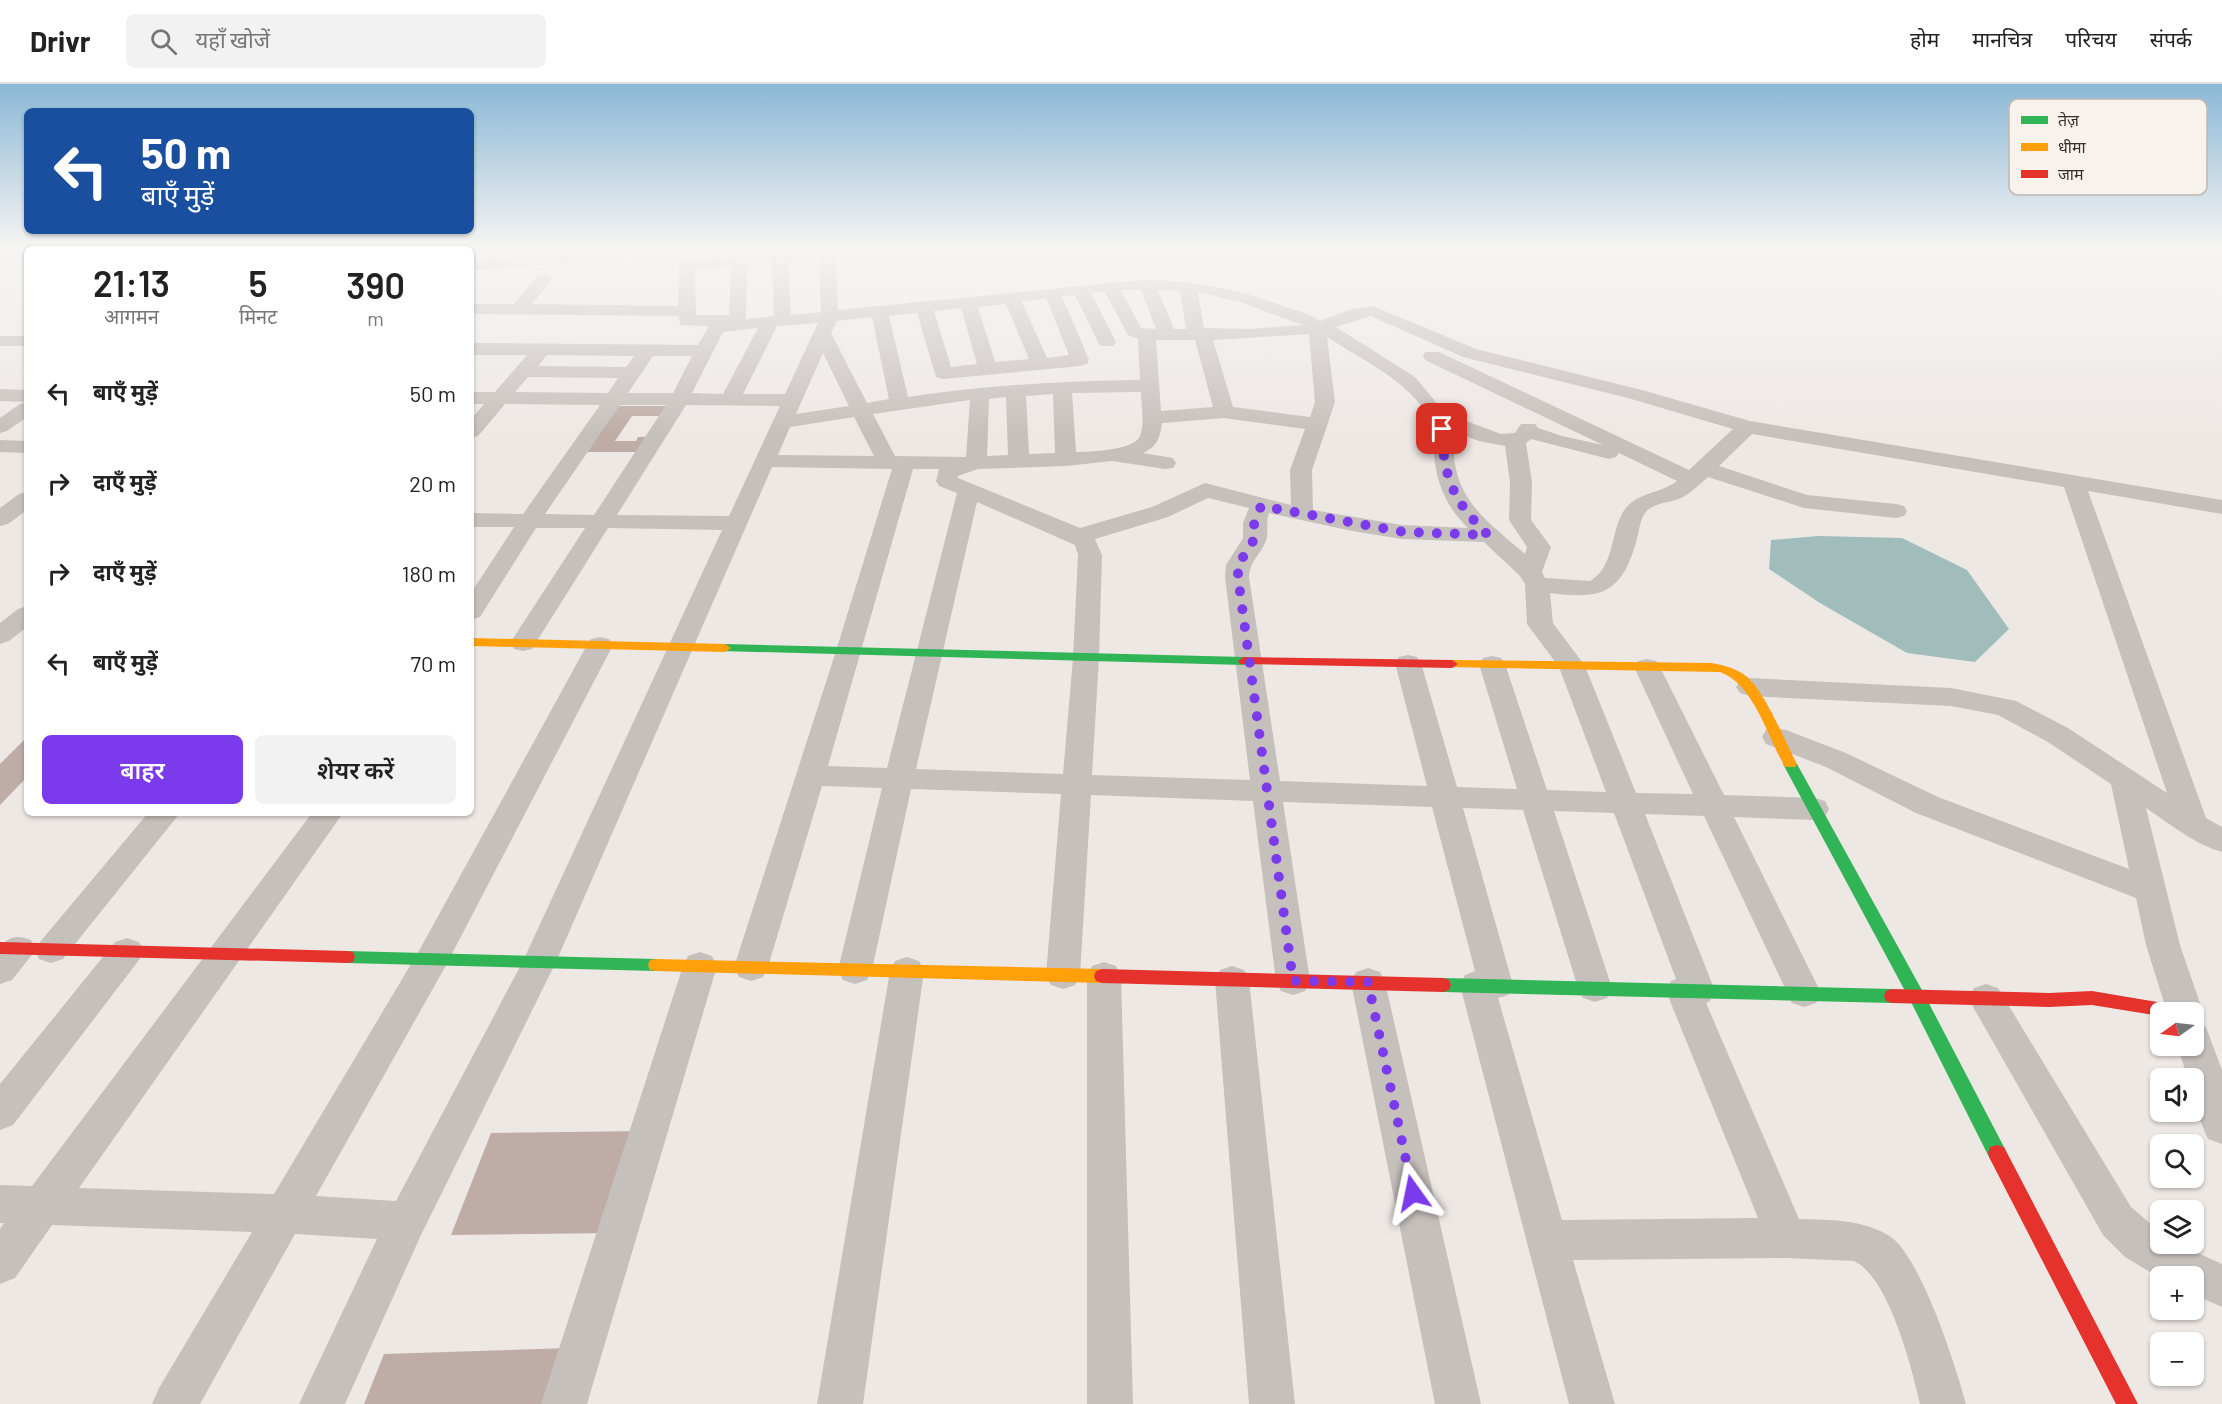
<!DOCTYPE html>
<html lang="hi">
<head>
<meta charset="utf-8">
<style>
  :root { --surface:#fff; --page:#f2f2f2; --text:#222; --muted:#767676; --line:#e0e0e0; --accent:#7c3aed }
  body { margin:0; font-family:Barlow,"Noto Sans Devanagari",sans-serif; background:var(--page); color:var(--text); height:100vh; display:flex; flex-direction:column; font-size:22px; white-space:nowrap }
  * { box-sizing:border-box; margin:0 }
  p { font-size:20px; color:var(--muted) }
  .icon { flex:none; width:33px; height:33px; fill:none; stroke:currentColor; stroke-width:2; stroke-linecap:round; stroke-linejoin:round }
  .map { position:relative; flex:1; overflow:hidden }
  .panel { position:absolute; left:24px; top:162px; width:450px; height:570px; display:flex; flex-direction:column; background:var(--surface); border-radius:9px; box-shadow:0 2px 4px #0004 }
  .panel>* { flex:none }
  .guide { position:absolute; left:24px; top:24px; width:450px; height:126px; border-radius:9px; box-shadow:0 2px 4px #0004; background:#1a4fa0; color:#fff; overflow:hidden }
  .needle { width:39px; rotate:256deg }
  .buttons { position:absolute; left:2150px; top:918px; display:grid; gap:12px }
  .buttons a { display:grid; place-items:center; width:54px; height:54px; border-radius:9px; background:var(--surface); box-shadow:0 2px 4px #0004; font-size:30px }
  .pin { position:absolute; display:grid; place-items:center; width:51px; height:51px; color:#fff; margin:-26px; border-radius:12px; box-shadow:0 3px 9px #0006 }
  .me { position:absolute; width:66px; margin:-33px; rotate:348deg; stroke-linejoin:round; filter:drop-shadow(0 0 4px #0008) }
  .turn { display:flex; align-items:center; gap:21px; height:126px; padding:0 18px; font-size:27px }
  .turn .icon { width:78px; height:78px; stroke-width:2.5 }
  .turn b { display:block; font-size:42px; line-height:51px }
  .eta { display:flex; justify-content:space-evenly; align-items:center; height:102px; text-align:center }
  .eta b { font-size:36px; font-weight:600; line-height:42px }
  .action { display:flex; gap:12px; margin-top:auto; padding:12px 18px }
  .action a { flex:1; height:69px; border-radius:9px; background:var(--accent); color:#fff; font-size:24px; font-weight:600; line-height:69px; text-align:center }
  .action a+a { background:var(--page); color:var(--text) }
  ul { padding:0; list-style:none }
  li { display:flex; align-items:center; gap:18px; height:90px; padding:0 18px }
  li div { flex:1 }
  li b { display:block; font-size:22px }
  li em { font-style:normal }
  header { display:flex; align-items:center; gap:36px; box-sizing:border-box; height:84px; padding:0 30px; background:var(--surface); border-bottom:2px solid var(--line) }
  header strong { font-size:28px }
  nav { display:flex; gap:33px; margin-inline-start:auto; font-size:21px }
  .search { width:420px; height:54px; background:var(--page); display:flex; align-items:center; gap:15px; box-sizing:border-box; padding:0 21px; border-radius:9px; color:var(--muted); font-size:22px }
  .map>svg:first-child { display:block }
</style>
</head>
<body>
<header>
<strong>Drivr</strong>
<div class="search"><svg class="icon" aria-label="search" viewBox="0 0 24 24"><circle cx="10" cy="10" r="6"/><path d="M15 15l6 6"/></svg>यहाँ खोजें</div>
<nav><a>होम</a><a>मानचित्र</a><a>परिचय</a><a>संपर्क</a></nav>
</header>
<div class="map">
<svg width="2222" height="1320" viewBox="0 0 2222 1320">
  <rect width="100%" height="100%" fill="#ede8e4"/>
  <path fill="#a1bdbb" d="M1818 452 1902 454 1967 486 2009 545 1975 578 1907 569 1820 519 1769 485 1771 456Z"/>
  <path fill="#bfaca7" d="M614 322H670L664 332H632L615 357H636L638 353H651L642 368H582Z
    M27 653V693L0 721V680Z
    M645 1047 615 1149 451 1151 491 1049Z
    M569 1264 542 1320H364L384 1270Z"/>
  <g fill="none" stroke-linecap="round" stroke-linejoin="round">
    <path fill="#c6c0bc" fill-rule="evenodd" d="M598 166 646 168 638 173 471 186V176Z
      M802 166H833L835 169 838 226 1141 196C1192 196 1238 205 1286 223 1298 227 1311 230 1320 237L1352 225 1373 222 1476 265 1642 306 1750 337 2222 416V430L2088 407 2206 734 2222 743V768C2194 760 2170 740 2146 724L2180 861 2203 928 2195 939 2206 943 2222 986V1060L2208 1055C2199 1036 2193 1016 2193 994H2188L2177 962H2193V928H2167L2146 861 2136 814 1916 729 1826 683 1766 660 1762 653 1766 646 1776 644 1786 646 1846 669 1938 713 2129 785 2111 700 2048 658 1998 631 1951 622 1750 612 1740 609 1736 603 1740 597 1750 594 1951 604 2016 617 2068 644 2167 709 2064 403 1752 350 1719 382 1807 411 1896 420 1904 422 1907 427 1904 432 1896 434 1804 424 1708 393C1700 400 1692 408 1683 413 1672 419 1653 418 1645 429 1640 436 1639 447 1637 455 1622 509 1603 516 1550 509L1553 539 1585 582 1636 709 1693 710 1634 583 1638 577 1647 575 1656 577 1660 583 1724 711 1814 714 1825 717 1829 725 1825 733 1814 736 1734 733 1821 909 1816 919 1804 923 1792 919 1704 732 1645 730 1715 907 1710 917 1706 919 1799 1135C1831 1136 1860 1135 1888 1151 1920 1169 1956 1283 1966 1320H1920C1912 1285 1889 1193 1854 1177L1787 1174 1573 1176 1615 1320H1569L1460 901 1465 891 1475 887 1432 723 1283 718 1310 897 1305 907 1293 911 1281 907 1276 897 1253 717 1091 711 1080 891 1075 901 1063 905 1051 901 1046 891 1061 710 911 705 872 886 867 896 855 900 843 896 838 886 882 704 822 702 768 883 763 893 751 897 739 893 734 883 836 567 892 385 772 383 556 878 421 1151 345 1320H299L377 1155 295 1150 200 1320H152L159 1304 252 1148 52 1141 15 1194 0 1200V1145L4 1139H0V1101L32 1102 312 729H343L79 1104 274 1110 420 865 587 561 591 555 600 553 609 555 613 561 444 885 316 1112 396 1117 523 877 722 446 608 444 532 565 523 567 514 565 510 559 585 444H536L480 533 471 536V509L514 443H471V429L523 430 600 321 505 320 478 352 471 354V335L484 320H471V308H495L527 271H471V259L698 261 709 242 681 241 678 232 471 230V220H514L539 190 545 189 553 194 532 220 678 222 679 181 681 178ZM819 174 821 228 791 231 788 177ZM772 178 774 232 746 235 747 181ZM731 182 729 231H696L695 185ZM1121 206H1141L1156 245 1141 244ZM1158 206 1180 207 1186 245H1174ZM1105 208 1128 251 1138 255 1140 296C1062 297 985 301 908 313L889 232 917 229 936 293 943 295 1080 282 1087 280 1089 276 1062 212 1075 211 1098 258 1101 262H1113L1116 258 1091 209ZM1198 208 1243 219 1302 241 1251 245 1204 244ZM1046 214 1069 271 1047 274 1022 218ZM1006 220 1029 275 995 278 978 223ZM961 224 977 280 951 283 934 227ZM1371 232 1463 273 1628 314 1733 345 1689 386 1439 268H1425L1423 272 1425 276 1603 361 1562 352 1538 344 1535 340H1521L1515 349 1501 350 1445 329 1415 293 1336 243ZM872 233 889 315 867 319 831 249 837 237ZM818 239 785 310H743L777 242ZM758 244 723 310 692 309 723 248ZM1309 250 1315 318 1310 333 1233 323 1213 256ZM1327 253C1359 274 1411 298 1428 333 1433 344 1433 358 1434 370 1436 399 1447 424 1468 444L1402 441 1313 426 1312 386 1335 318ZM1156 256H1195L1213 323 1161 327ZM823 269 849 322 796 330ZM547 271 634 272 626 283 538 282ZM653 272H692L673 309H628ZM528 293 618 294 608 309 515 308ZM1141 308C1141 321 1145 339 1140 352 1135 366 1090 368 1076 368L1072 309ZM1053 310 1055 369 1029 370 1026 312ZM1006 313 1008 371 987 372 989 315ZM970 316 966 373 895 372 873 330ZM620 321H666L594 431 545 430ZM686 321 780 322 729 432 617 431ZM854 333 874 372 778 371 790 343ZM1224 334 1305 345 1290 386 1291 421 1205 399 1152 423 1080 444 958 394V392L978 385 1066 382 1112 377 1165 385 1173 384 1176 379 1173 374 1143 369C1157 363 1160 354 1162 339ZM1452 347 1479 357 1505 362 1510 398 1509 436 1527 463 1525 470C1499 447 1466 425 1457 389 1453 376 1454 360 1452 347ZM1531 355 1609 375 1616 373 1619 369 1677 397C1659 411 1633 408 1622 430 1610 452 1614 483 1590 497L1545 494 1542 488 1551 463 1531 436 1532 398 1526 359ZM913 385H939L936 397 939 402 957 409 887 684 828 682ZM1208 414 1249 424 1243 439V454L1226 481 1225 493 1250 696 1092 691 1099 574 1102 471 1095 455 1168 433ZM977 418 1075 461 1078 471 1073 574 1063 690 916 685ZM1269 429 1352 447 1402 455 1484 458 1520 492 1525 500 1527 540 1559 583 1606 708 1547 706 1505 580 1501 574 1492 572 1483 574 1479 580 1517 705 1457 703 1421 579 1417 573 1408 571 1399 573 1395 579 1427 702 1280 697 1249 493C1250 475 1264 468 1267 453 1268 444 1266 438 1269 429ZM1463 724 1523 726 1578 904 1583 914 1595 918 1607 914 1612 904 1554 727 1614 729 1676 895 1671 897 1666 907 1758 1134 1562 1136 1498 914 1508 911 1513 901Z
      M0 252H27V262H0Z
      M0 305 27 306V318L0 317Z
      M27 318V333L7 347 0 349V334L20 320Z
      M0 356 27 357V369L0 368Z
      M27 408V426L8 440 0 442V424L19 410Z
      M27 522V543L9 557 0 560V539L18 525Z
      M148 729H180L63 875 51 879 39 875 35 867 12 896 0 900V863C10 852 17 851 31 856L35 864Z
      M127 854 139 858 144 867 139 876 13 1041 0 1046V1000L115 858Z
      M700 868 712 872 717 882 587 1320H541L683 882 688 872Z
      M907 873 919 877 924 887 863 1320H817L890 887 895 877Z
      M1104 878 1116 882 1121 892 1133 1320H1087V892L1092 882Z
      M1232 882 1244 886 1249 896 1295 1320H1249L1215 896 1220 886Z
      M1368 884 1380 888 1385 898 1481 1320H1435L1351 898 1356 888Z
      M1986 900 1998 904 2131 1123 2160 1148V1160H2178L2222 1180V1223L2193 1210V1192H2160V1194L2125 1173 2103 1151 1968 914 1974 904Z"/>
    <path fill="#30b455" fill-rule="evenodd" d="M0 166H5L0 169Z
      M725 560 1244 573 1250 577 1244 581 721 567 719 564Z
      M1790 675 1797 680 1923 908 2004 1063 2006 1069 2004 1075 1997 1077 1990 1075 1911 918 1783 680Z
      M347 867 656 875 662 876 664 881 662 886 656 887 347 879 341 878 339 873 341 868Z
      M1443 894 1892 905 1898 907 1900 912 1898 917 1892 919 1443 908 1437 906 1435 901 1437 896Z"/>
    <path fill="#ff9f0a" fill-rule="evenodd" d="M471 554 725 560 731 564 725 568 471 562Z
      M1452 576 1711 579C1723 581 1736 584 1746 592 1764 606 1785 657 1797 680L1795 683H1785C1768 654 1754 600 1720 588L1448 583 1446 580 1448 577Z
      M656 875 1102 885 1108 887 1110 892 1108 897 1102 899 656 887 650 886 648 881 650 876Z"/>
    <path fill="#e5322d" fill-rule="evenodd" d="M1244 573 1452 576 1458 580 1452 584 1240 580 1238 577Z
      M0 858 347 867 353 868 355 873 353 878 347 879 0 870Z
      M1102 885 1443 894 1449 896 1451 901 1449 906 1443 908 1102 899 1096 897 1094 892 1096 887Z
      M1892 905 2049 909 2092 907 2175 921 2181 923 2183 928H2160V932L2092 921 2049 923 1892 919 1886 917 1884 912 1886 907Z
      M1997 1061 2004 1063 2138 1320H2116L1990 1075 1988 1069 1990 1063Z"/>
  </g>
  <linearGradient id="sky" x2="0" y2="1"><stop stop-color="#8bb8d6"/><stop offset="0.47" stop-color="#f7f5f3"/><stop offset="1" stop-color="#f7f5f3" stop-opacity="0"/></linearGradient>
  <rect width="2222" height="351" fill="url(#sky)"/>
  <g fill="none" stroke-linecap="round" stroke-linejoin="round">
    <path stroke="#7c3aed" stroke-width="10" stroke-dasharray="0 18" d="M1413 1109 1368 898 1293 897 1238 493V481L1255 454 1254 439 1261 422 1404 448 1488 451C1454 418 1443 394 1442 345"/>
  </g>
  <rect x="2009" y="15" width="198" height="96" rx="9" fill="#f8f2ec" stroke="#beb7b2" stroke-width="1.5"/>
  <rect x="2021" y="32" width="27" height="8" fill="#30b455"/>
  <rect x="2021" y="59" width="27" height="8" fill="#ff9f0a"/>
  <rect x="2021" y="86" width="27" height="8" fill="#e5322d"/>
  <g font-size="16" fill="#372e2a">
    <text x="2058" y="42">तेज़</text>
    <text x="2058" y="69">धीमा</text>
    <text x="2058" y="96">जाम</text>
  </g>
</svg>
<div class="buttons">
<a><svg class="needle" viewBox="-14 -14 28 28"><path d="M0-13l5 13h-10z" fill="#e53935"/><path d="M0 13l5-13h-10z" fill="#767676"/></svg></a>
<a><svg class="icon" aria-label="sound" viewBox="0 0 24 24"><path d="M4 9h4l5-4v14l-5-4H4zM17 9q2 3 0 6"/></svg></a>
<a><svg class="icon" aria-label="search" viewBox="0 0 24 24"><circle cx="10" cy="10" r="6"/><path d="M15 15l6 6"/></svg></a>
<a><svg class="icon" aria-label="layers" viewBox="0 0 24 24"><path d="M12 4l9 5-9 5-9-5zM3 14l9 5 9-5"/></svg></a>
<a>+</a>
<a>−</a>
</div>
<div class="pin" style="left:1442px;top:345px;background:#d93025"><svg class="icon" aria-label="arrive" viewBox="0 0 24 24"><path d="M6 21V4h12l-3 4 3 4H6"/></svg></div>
<svg class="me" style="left:1413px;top:1109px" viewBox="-20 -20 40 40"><path d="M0-17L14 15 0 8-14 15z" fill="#7c3aed" stroke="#fff" stroke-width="4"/></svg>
<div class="guide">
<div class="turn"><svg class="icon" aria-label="left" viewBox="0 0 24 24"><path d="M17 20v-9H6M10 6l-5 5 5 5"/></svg><div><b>50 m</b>बाएँ मुड़ें</div></div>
</div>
<section class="panel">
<div class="eta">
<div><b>21:13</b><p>आगमन</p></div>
<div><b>5</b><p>मिनट</p></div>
<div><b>390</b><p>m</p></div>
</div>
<ul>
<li><svg class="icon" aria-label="left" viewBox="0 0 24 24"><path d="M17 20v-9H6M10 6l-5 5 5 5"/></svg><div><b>बाएँ मुड़ें</b></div><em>50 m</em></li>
<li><svg class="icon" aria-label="right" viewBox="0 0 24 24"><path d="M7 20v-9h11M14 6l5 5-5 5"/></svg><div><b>दाएँ मुड़ें</b></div><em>20 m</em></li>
<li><svg class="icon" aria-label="right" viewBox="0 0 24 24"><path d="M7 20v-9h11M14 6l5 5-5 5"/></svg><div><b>दाएँ मुड़ें</b></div><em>180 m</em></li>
<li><svg class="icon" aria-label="left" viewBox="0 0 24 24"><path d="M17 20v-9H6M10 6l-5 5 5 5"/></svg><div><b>बाएँ मुड़ें</b></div><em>70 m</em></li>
</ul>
<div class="action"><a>बाहर</a><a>शेयर करें</a></div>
</section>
</div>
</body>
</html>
